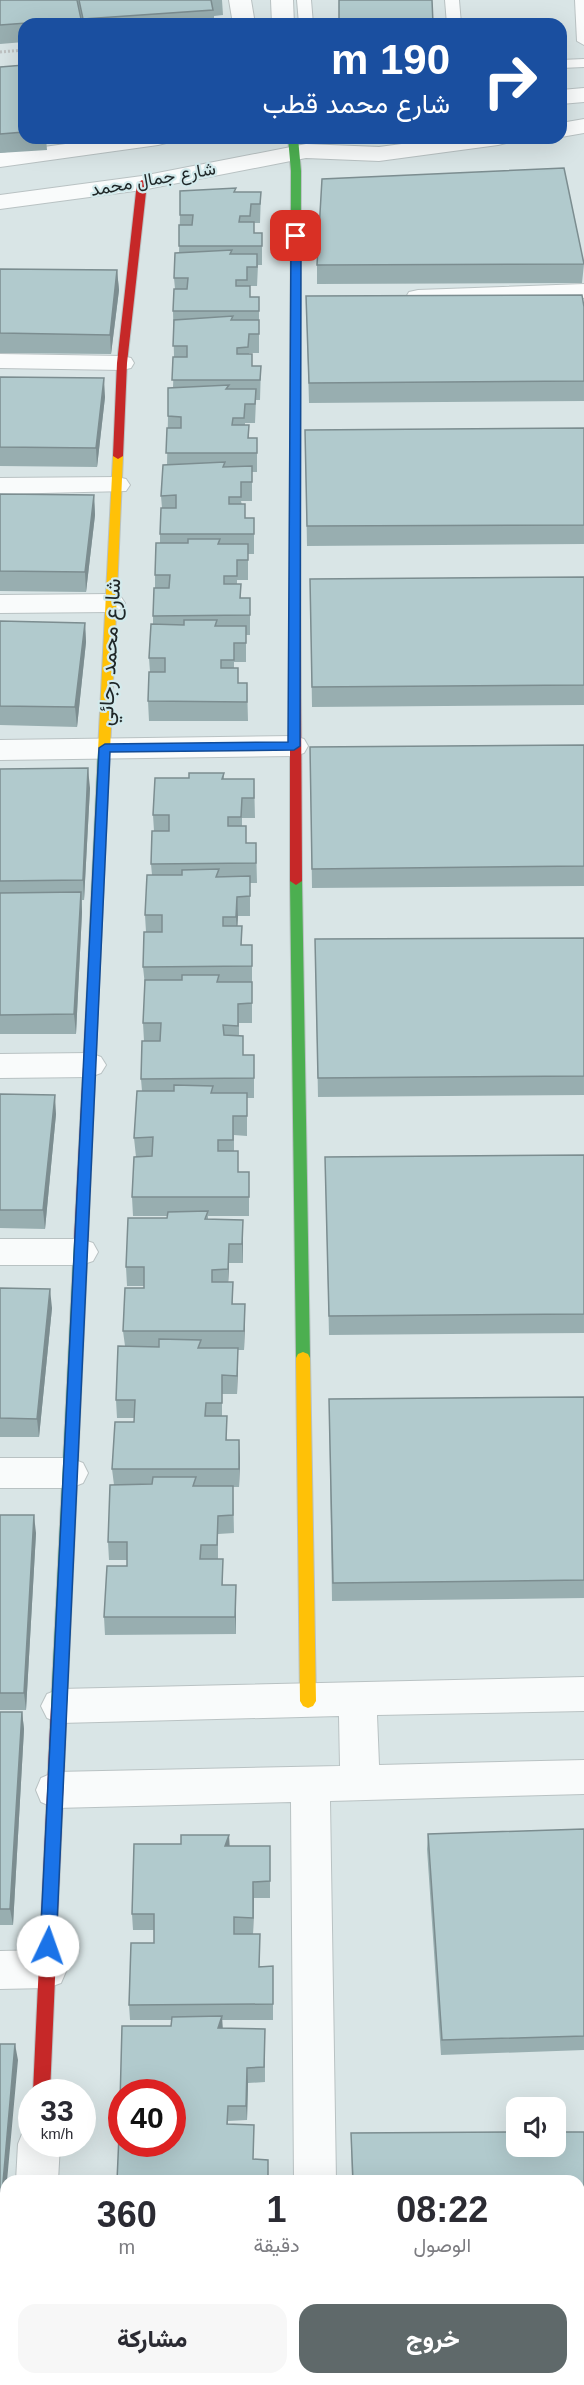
<!DOCTYPE html>
<html lang="ar">
<head>
<meta charset="utf-8">
<style>
  :root { --surface:#fff; --page:#f7f7f7; --text:#2b2b33; --muted:#7c7c81; --accent:#5f696a }
  body { margin:0; font-family:Helvetica,Vazirmatn,sans-serif; background:var(--page); color:var(--text); direction:rtl; height:100vh; display:flex; flex-direction:column; font-size:22px; white-space:nowrap }
  * { box-sizing:border-box; margin:0 }
  p { font-size:20px; color:var(--muted) }
  .icon { flex:none; width:33px; height:33px; fill:none; stroke:currentColor; stroke-width:2; stroke-linecap:round; stroke-linejoin:round }
  .map { position:relative; flex:1; overflow:hidden; direction:ltr }
  .side { position:absolute; left:0px; top:2175px; width:585px; height:210px; display:flex; flex-direction:column; background:var(--surface); border-radius:18px 18px 0 0; box-shadow:0 6px 24px #0002; direction:rtl }
  .side>* { flex:none }
  .guide { position:absolute; left:18px; top:18px; width:549px; height:126px; border-radius:18px; box-shadow:0 6px 24px #0002; direction:rtl; background:#1a4fa0; color:#fff; overflow:hidden }
  .controls { position:absolute; left:506px; top:2097px; display:grid; gap:12px }
  .controls a { display:grid; place-items:center; width:60px; height:60px; border-radius:12px; background:var(--surface); box-shadow:0 6px 24px #0002; font-size:30px }
  .speed { position:absolute; left:18px; top:2079px; display:flex; gap:12px; font-size:30px; font-weight:700; text-align:center }
  .speed>* { display:grid; place-content:center; width:78px; height:78px; border-radius:50%; background:var(--surface); box-shadow:0 6px 24px #0002; line-height:1 }
  .speed small { font-size:15px; font-weight:400 }
  .speed .limit { border:9px solid #d22; background:#fff; color:#111 }
  .pin { position:absolute; display:grid; place-items:center; width:51px; height:51px; color:#fff; margin:-26px; border-radius:12px; box-shadow:0 3px 9px #0006 }
  .me { position:absolute; width:66px; margin:-33px; rotate:3deg; stroke-linejoin:round; filter:drop-shadow(0 0 4px #0008) }
  .turn { display:flex; align-items:center; gap:21px; height:126px; padding:0 18px; font-size:27px }
  .turn .icon { width:78px; height:78px; stroke-width:2.5 }
  .turn b { display:block; font-size:42px; line-height:51px }
  .eta { display:flex; justify-content:space-evenly; align-items:center; height:102px; text-align:center }
  .eta b { font-size:36px; font-weight:800; line-height:42px }
  .primary-button { display:flex; gap:12px; margin-top:auto; padding:12px 18px }
  .primary-button a { flex:1; height:69px; border-radius:18px; background:var(--accent); color:#fff; font-size:24px; font-weight:800; line-height:69px; text-align:center }
  .primary-button a+a { background:var(--page); color:var(--text) }
  .map>svg:first-child { display:block }
</style>
</head>
<body>
<div class="map">
<svg width="584" height="2385" viewBox="0 0 584 2385">
  <rect width="100%" height="100%" fill="#d9e5e6"/>
  <g fill="none" stroke-linecap="round" stroke-linejoin="round">
    <defs>
      <path id="lane" d="M297 0H311L313 24H299Z
        M445 0H459L461 24H447Z
        M575 0H584V45L577 41Z
        M584 59V67L561 68V60Z"/>
      <path id="street" d="M229 0H251L255 24H233Z
        M271 0H293L294 24H272Z
        M584 88V102L561 104V90Z
        M584 119V133L561 137V123Z
        M109 138H169L166 143 158 145 0 167V153Z
        M447 138H509L506 143 498 145 379 161 306 158 142 190 0 209V195L142 176 306 144 379 147Z
        M584 284V298L418 304 409 302 406 297 409 292 418 290Z
        M0 354 122 356 131 358 134 363 131 368 122 370 0 368Z
        M117 477 126 479 130 485 126 491 0 494V478Z
        M111 594 121 597 125 603 121 609 111 612 0 613V595Z
        M294 736 304 739 308 746 304 753 294 756 0 760V740Z
        M90 1053 101 1057 106 1065 101 1073 90 1077 0 1078V1054Z
        M0 1239H81L93 1243 98 1252 93 1261 81 1265H0Z
        M0 1458H70L83 1463 88 1473 83 1483 70 1488H0Z
        M584 1677V1711L377 1715 379 1765 584 1760V1794L330 1801 336 2181H294L291 1802 55 1808 41 1802 36 1790 41 1778 55 1772 340 1766 339 1716 60 1723 47 1718 41 1706 47 1694 60 1689Z
        M47 1950 61 1955 67 1969 61 1983 47 1988 0 1989V1951Z
        M32 2126V2144H60L58 2181H16L18 2144 24 2129Z
        M0 2273H6V2317H0Z
        M6 2378 50 2379V2385H6Z
        M296 2379H340L341 2385H297Z"/>
      <path id="fast" d="M288 138H298L301 171 300 510 295 513 290 510 291 171Z
        M104 747 110 751 98 1009 92 1014 86 1009 98 751Z
        M296 877 302 881 310 1358 308 1362H298L296 1358 290 881Z
        M81 1237 86 1238 88 1242 67 1706 64 1711 59 1713 54 1711 51 1706 74 1242 76 1238Z"/>
      <path id="slow" d="M118 453 123 456 110 751 104 755 98 751 113 456Z
        M303 1352 308 1354 310 1358 316 1701 313 1706 308 1708 303 1706 300 1701 296 1358 298 1354Z"/>
      <path id="jam" d="M142 180 147 183 127 363 123 456 118 459 113 456 117 363 137 183Z
        M295 507 300 510 302 881 296 885 290 881V510Z
        M92 1004 98 1009 88 1242 86 1246H76L74 1242 86 1009Z
        M59 1699 64 1701 67 1706 50 2092H33L51 1706 54 1701Z"/>
    </defs>
    <use href="#lane" stroke="#b9c2c3" stroke-width="2"/>
    <use href="#street" stroke="#b9c2c3" stroke-width="2"/>
    <use href="#fast" stroke="#b9c2c3" stroke-width="2"/>
    <use href="#slow" stroke="#b9c2c3" stroke-width="2"/>
    <use href="#jam" stroke="#b9c2c3" stroke-width="2"/>
    <path stroke="#bec2c2" stroke-width="3" stroke-dasharray="2 2" stroke-linecap="butt" d="M0 52 24 50"/>
    <use href="#lane" fill="#f9fbfb" fill-rule="evenodd"/>
    <use href="#street" fill="#f9fbfb" fill-rule="evenodd"/>
    <use href="#fast" fill="#4caf50" fill-rule="evenodd"/>
    <use href="#slow" fill="#ffc107" fill-rule="evenodd"/>
    <use href="#jam" fill="#c62828" fill-rule="evenodd"/>
  </g>
  <path fill="#98aeb0" d="M0 0H222L223 15 214 16V24H24V42L0 44Z
    M24 65V138H46L47 150 0 153V67Z
    M236 192H261L260 223H254V233H262V265H258L257 286H250V297H259V353H249V354H252V366H261L260 400H256L255 423H245V425L249 438H257V472H252V501H241L245 518H254V554H248V580H237V584L241 598H250V635H246V662H234V668L238 683H247L248 721H149L148 701 150 672 149 658 153 624V616L155 588V575L160 543V534L162 508 161 496 167 465 168 416 173 388 174 357 173 311 175 289 174 278 179 253 180 215Z
    M584 264 582 283 317 284V265Z
    M0 269 117 270 119 290 111 354 0 353Z
    M306 296 584 307V401L309 403Z
    M0 377 105 397 97 467 0 466Z
    M584 428V544L307 546 305 430Z
    M0 494 94 495 95 515 86 592 0 591Z
    M584 577V705L312 707 310 579Z
    M0 621 85 623 86 642 77 727 0 725Z
    M584 745V886L312 888 310 747Z
    M0 769 90 788 84 900H82V912L76 1034H0Z
    M224 773V779H254L255 818H242V826L246 843H256L257 883H250V916H238L237 926 242 945H252V1023H239V1036L243 1055H254V1098H247V1136L234 1135V1151L238 1172H249V1216H208V1219L243 1238V1263H229L228 1282 233 1304H245L244 1350H238L237 1394H222V1416L227 1440 240 1458 239 1487H233L234 1533 218 1534V1559L223 1585 236 1603V1634L105 1635 104 1617 127 1566V1560H109L108 1542 114 1485 112 1469 134 1422V1418H117L116 1400 125 1346 123 1331 144 1288V1286H127L126 1267 167 1218V1216H133L132 1197 136 1157 134 1138 142 1091 141 1079 144 1041 143 1023 145 986 143 967 146 932 145 915 152 875 151 864 154 831 153 815 189 778Z
    M584 938V1095L318 1097 315 939Z
    M0 1094 56 1114 45 1229 0 1228Z
    M584 1155V1333L329 1335 325 1157Z
    M0 1288 52 1308 39 1437H0Z
    M584 1397V1598L332 1601 329 1399Z
    M0 1515 36 1533 26 1710H0Z
    M0 1712H22L24 1729 13 1925H0Z
    M584 1829V2050L441 2055 427 1849 428 1834Z
    M181 1835H229V1846H270V1898H254L253 1934H235H260L259 1966H273V2020H222V2028L265 2029V2082L248 2083 247 2120 228 2121V2124L254 2125 253 2159 268 2160V2181H117L119 2135 122 2134V2144H172V2092H122V2114L120 2103 122 2026H171V2020H130L129 2005 131 1943H154V1930H133L132 1914 134 1844H181Z
    M516 2132V2146H555V2132H584V2385H356V2379H579V2181H352L351 2133Z"/>
  <path fill="#7c8d90" d="M117 270 119 290 111 354 110 335Z
    M104 378 105 397 97 467 96 448Z
    M94 495 95 515 86 592 85 572Z
    M85 623 86 642 77 727 75 707Z
    M88 768 90 788 84 900 83 880Z
    M81 892 82 912 76 1034 74 1014Z
    M237 897 238 916 237 937 236 917Z
    M55 1095 56 1114 45 1229 43 1210Z
    M243 1220V1263L242 1244Z
    M229 1244V1263L228 1288V1269Z
    M50 1289 52 1308 39 1437 37 1419Z
    M245 1304V1323L244 1350V1331Z
    M238 1348V1367L237 1394V1376Z
    M239 1440 240 1458 239 1487Z
    M34 1515 36 1533 26 1710 24 1693Z
    M236 1585V1634L235 1617Z
    M22 1712 24 1729 13 1925 10 1909Z
    M229 1835 230 1851 225 1846Z
    M253 1882 254 1898 253 1934Z
    M222 2016 223 2031 218 2028Z
    M15 2044 18 2060 7 2181H6V2198L1 2253 0 2248V2217Z
    M247 2068 248 2083 247 2120 246 2106Z"/>
  <path fill="#b1cacd" stroke="#7c8d90" stroke-width="1.5" d="M0 0H77L81 19 0 25Z
    M79 0H211L213 10 83 19Z
    M339 0H432L433 24H339Z
    M24 65V132L0 134V67Z
    M564 168 584 264 317 265 322 179Z
    M236 188 234 192H261L260 204H251L250 216H240L239 222H254V233H262V246H179V225H192L193 215H180V191Z
    M232 250 230 254H257V267H247V280H236V286H250V297H259V311H173L174 289H187L188 278H174L175 253Z
    M0 269 117 270 110 335 0 333Z
    M582 295 584 307V381L309 383 306 296Z
    M233 316 231 320H259V334H249L248 347 237 348V354H252V366H261L260 380H172L173 357H187V346H173L174 320Z
    M0 377 104 378 96 448 0 447Z
    M229 385 226 389H256L255 404H245L244 418H233L232 425H249L248 438H257V453H166L167 428H181V417L168 416V388Z
    M584 428V525L307 526 305 430Z
    M225 462 223 467 252 466V482H241V497H229V504H245V518H254V534H160L161 508H176V495L161 496 163 465Z
    M0 494 94 495 85 572 0 571Z
    M188 539H220L218 544H248V560H237V576H224V584H241L240 598H250V615L153 616 154 588H169L170 575H155L156 543H188Z
    M584 577V685L312 687 310 579Z
    M184 620H217L215 626H246V643H234V660H221V668H238V683H247V702L148 701 149 672H165V658H149L151 624 184 625Z
    M0 621 85 623 75 707 0 706Z
    M584 745V866L312 869 310 747Z
    M88 768 83 880 0 881V769Z
    M189 773H224L222 779H254V798H242L241 817H228V826H246V843H256V863L151 864 152 831H169V815H153L155 778H189Z
    M219 869 216 877 250 876V896L237 897 236 917H223V926H242L241 945H252V966L143 967 144 932H162V915H145L147 875H182V870Z
    M81 892 74 1014 0 1015V893Z
    M584 938V1076L318 1078 315 939Z
    M182 975H219L217 982H252V1003L238 1004V1026L223 1025 224 1035 243 1036V1055H254V1078L141 1079 142 1041H160L161 1023H143L145 980H182Z
    M174 1085 213 1086 211 1093H247V1116H233V1140H218V1151H238V1172H249V1197H132L134 1157 152 1156 153 1137 134 1138 137 1091H174Z
    M0 1094 55 1095 43 1210H0Z
    M584 1155V1314L329 1316 325 1157Z
    M208 1211 205 1219 243 1220 242 1244H229L228 1269 212 1270V1282H233L232 1304H245L244 1331H123L125 1288H144V1267H126L128 1218H167L168 1212Z
    M0 1288 50 1289 37 1419 0 1418Z
    M159 1339 201 1340 198 1348H238L237 1376 222 1375V1403H206L205 1416H227L226 1440H239V1469H112L115 1422H134L135 1400H116L118 1346 159 1347Z
    M584 1397V1580L333 1583 329 1399Z
    M153 1477H196L193 1486H233V1515L218 1516 217 1545H201L200 1559H223L222 1585H236L235 1617H104L107 1566H127V1542H108L110 1485 152 1484Z
    M0 1515H34L24 1693H0Z
    M0 1712H22L10 1909H0Z
    M584 1829V2036L442 2040 428 1834Z
    M181 1835H229L225 1846H270V1881L253 1882V1918L234 1917V1934H260L259 1967 273 1966V2004L129 2005 131 1943H154V1914H132L134 1844H181Z
    M222 2016 218 2028 265 2029 264 2067 247 2068 246 2106H228L227 2124 254 2125 253 2159 268 2160V2181H117L119 2135 122 2134V2144H172V2092H122V2102L120 2103 122 2026H171L172 2017Z
    M0 2044H15L0 2217Z
    M516 2132V2146H555V2132H584V2385H357V2379H579V2181H353L351 2133Z
    M114 2379H272V2385H114Z"/>
  <path fill="#1a73e8" stroke="#114b97" stroke-width="1.5" d="M296 233 301 236 300 746 294 750 110 752 56 1946 54 1952 48 1954 42 1952 40 1946 99 748 105 744 288 742 291 236Z"/>
  <g text-anchor="middle" dominant-baseline="central" stroke-width="4.5" stroke-linejoin="round" paint-order="stroke">
    <g font-size="18" fill="#1e2627" stroke="#d3eaec">
      <text transform="translate(153 179) rotate(-10)">شارع جمال محمد</text>
    </g>
    <g font-size="21" fill="#1e2627" stroke="#d3eaec">
      <text transform="translate(109 652) rotate(-87)">شارع محمد رجائي</text>
    </g>
  </g>
</svg>
<div class="controls">
<a><svg class="icon" aria-label="sound" viewBox="0 0 24 24"><path d="M4 9h4l5-4v14l-5-4H4zM17 9q2 3 0 6"/></svg></a>
</div>
<div class="speed"><div>33<small>km/h</small></div><div class="limit">40</div></div>
<div class="pin" style="left:296px;top:236px;background:#d93025"><svg class="icon" aria-label="arrive" viewBox="0 0 24 24"><path d="M6 21V4h12l-3 4 3 4H6"/></svg></div>
<svg class="me" style="left:48px;top:1946px" viewBox="-20 -20 40 40"><circle r="19" fill="#fff"/><path d="M0-13L10 11 0 6-10 11z" fill="#1a73e8"/></svg>
<div class="guide">
<div class="turn"><svg class="icon" aria-label="right" viewBox="0 0 24 24"><path d="M7 20v-9h11M14 6l5 5-5 5"/></svg><div><b>190 m</b>شارع محمد قطب</div></div>
</div>
<section class="side">
<div class="eta">
<div><b>08:22</b><p>الوصول</p></div>
<div><b>1</b><p>دقيقة</p></div>
<div><b>360</b><p>m</p></div>
</div>
<div class="primary-button"><a>خروج</a><a>مشاركة</a></div>
</section>
</div>
</body>
</html>
